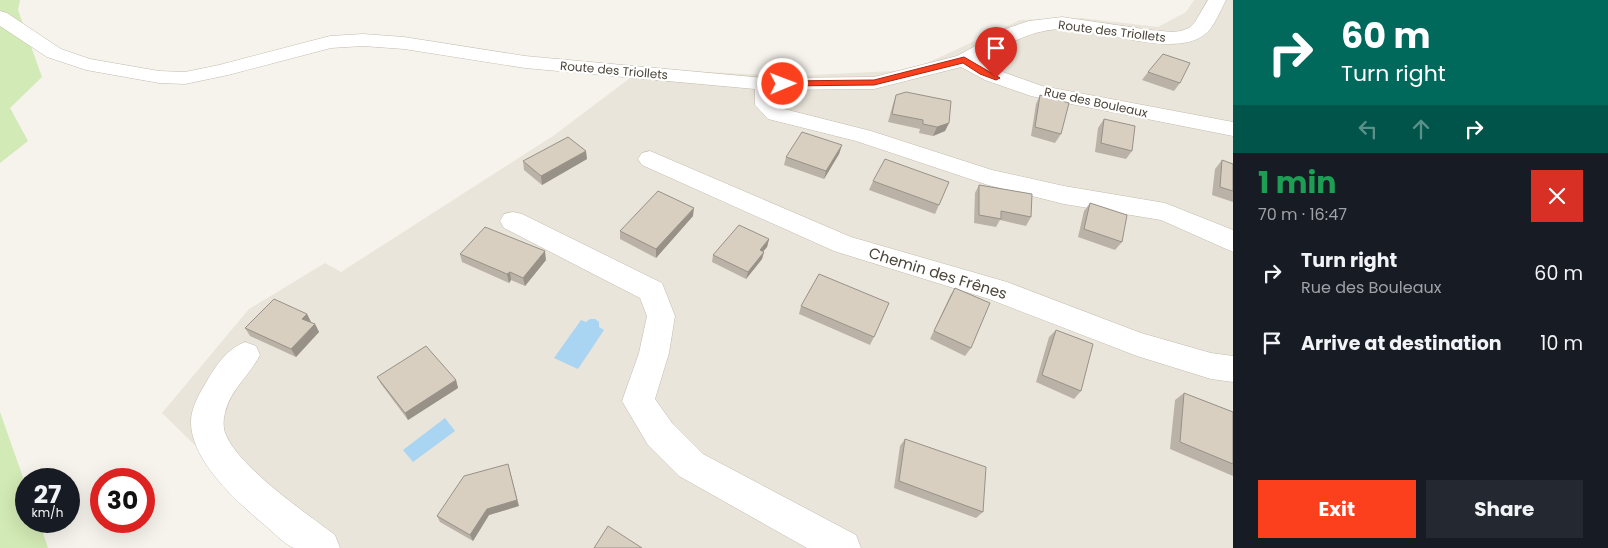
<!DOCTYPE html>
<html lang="en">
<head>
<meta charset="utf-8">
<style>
  :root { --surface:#171b24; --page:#242831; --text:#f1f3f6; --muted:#9ea1a6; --accent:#fc3f1d }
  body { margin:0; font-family:Poppins,sans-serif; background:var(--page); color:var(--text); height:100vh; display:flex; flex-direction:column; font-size:19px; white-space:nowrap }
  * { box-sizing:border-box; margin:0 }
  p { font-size:16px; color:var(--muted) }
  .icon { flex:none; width:28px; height:28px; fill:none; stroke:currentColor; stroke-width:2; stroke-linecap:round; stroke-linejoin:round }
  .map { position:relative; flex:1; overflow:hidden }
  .side { display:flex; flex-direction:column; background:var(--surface); width:375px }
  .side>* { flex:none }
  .hud { background:#00695c; color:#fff; overflow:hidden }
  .speed { position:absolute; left:15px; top:468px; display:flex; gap:10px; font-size:25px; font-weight:700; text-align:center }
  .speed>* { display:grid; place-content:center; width:65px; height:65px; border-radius:50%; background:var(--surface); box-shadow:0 5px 20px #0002; line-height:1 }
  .speed small { font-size:12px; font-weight:400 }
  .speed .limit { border:8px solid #d22; background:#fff; color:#111 }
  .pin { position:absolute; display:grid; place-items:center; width:42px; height:42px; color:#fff; margin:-51px -21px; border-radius:50% 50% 50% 0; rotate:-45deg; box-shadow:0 0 5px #0007 }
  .pin .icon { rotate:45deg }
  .me { position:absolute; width:55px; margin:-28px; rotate:89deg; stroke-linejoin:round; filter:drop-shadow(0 0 4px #0008) }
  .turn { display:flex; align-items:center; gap:18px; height:105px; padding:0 25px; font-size:22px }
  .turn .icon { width:65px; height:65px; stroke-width:2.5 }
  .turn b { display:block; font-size:35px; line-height:42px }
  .lanes { display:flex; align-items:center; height:48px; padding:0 25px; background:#0003; justify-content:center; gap:25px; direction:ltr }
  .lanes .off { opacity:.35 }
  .round { display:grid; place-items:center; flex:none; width:52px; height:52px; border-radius:0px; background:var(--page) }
  .head { display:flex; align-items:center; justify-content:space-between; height:85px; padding:0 25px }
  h1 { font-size:30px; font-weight:700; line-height:38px; color:#1e9e55 }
  .primary-button { display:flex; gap:10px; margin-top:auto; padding:10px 25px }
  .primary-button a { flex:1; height:58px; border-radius:0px; background:var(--accent); color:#fff; font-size:20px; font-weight:700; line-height:58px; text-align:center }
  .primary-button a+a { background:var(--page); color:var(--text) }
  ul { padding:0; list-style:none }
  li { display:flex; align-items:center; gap:15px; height:70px; padding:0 25px }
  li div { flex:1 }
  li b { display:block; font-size:19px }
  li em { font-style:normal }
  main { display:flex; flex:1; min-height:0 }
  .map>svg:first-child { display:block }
</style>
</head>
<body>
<main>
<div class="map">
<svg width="1233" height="548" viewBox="0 0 1233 548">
  <rect width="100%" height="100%" fill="#f6f3ec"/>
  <path fill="#eae5da" d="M1194 0H1233V548H300L162 413 249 309 325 263 341 272 553 136 642 69 792 76 912 70 1020 20 1081 18 1158 27 1186 12Z"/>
  <path fill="#d2eab5" d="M0 0H20L18 10 42 77 10 108 28 141 0 163Z
    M0 412 26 486V521H39L48 548H0Z"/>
  <path fill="#a9d4f2" d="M590 319H595L599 322V327L604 330 578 369 554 358 581 320 586 322Z
    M445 418 455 431 413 462 403 450Z"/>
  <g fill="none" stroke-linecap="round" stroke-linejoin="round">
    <defs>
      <path id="minor" d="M1208 0H1226C1220 11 1214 28 1204 35 1172 59 1097 27 1060 29 1027 31 1007 45 979 60L1000 71 1042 86 1233 122V136L1031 96 985 80 961 67 874 89 776 90 777 103 784 109 871 131 992 170 1064 186 1165 203 1233 230V252L1161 220 1064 204 988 185 856 141 768 119 755 105V89L525 68 404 49 363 46 331 48 228 75 185 84 159 83 86 70 47 57 0 26V11L7 13 61 49 90 59 159 71 185 72 219 65 330 36 363 34 404 37 525 56 765 78 874 77 957 56 1008 28 1029 21 1062 17 1150 30 1172 32 1181 31 1189 28 1195 22Z
        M650 151 851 237 1007 282 1141 333 1211 353 1233 356V382L1211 379 1137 356 989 299 834 251 642 165 638 159 642 153Z
        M513 212 522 214 662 283 675 316 669 353 655 399 672 423 703 454 856 535 861 548H807L679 476 648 445 622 401 639 353 647 316 640 298 504 228 500 221 504 214Z
        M245 342 256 346 260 355C250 375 230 390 225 413 223 420 223 429 226 435 240 468 306 513 335 535L340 548C326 548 308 548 294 548 286 546 269 528 261 522 235 500 190 459 191 421 191 407 201 391 208 379 217 364 228 348 245 342Z"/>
    </defs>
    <use href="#minor" stroke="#c2bbae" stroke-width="1"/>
    <use href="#minor" fill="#fff" fill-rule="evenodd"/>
  </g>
  <path fill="#bab2a6" d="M1148 72 1180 83 1174 91 1142 80Z
    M896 95 949 123 945 131 933 136 919 133 920 129 888 122 893 104Z
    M1040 95 1061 134 1055 143 1031 136 1036 104Z
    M1104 119 1132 151 1126 159 1095 152 1098 128Z
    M842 145 839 154 824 179 784 165 786 157Z
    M587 159 542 185 524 170 523 161Z
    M1222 160 1233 164V202L1212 195 1215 169Z
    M873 181 939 205 935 214 869 190Z
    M979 185 1031 217 1026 226 1000 220 996 227 974 223 975 193Z
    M1090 203 1122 242 1115 250 1078 237 1084 211Z
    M693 216 656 258 620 239V231Z
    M769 239 767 247 763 252H764L762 259 746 279 712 262 713 255Z
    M460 254 546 260 525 286 511 280 509 283 462 262Z
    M955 288 971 348 965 356 930 339 950 296Z
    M801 306 874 337 870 345 799 314Z
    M307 314 311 322V323L315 324 319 332 296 357 250 336 245 328Z
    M1056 330 1081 391 1074 399 1036 382 1049 337Z
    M377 377 456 380 458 388 408 420 381 384Z
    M1184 393 1233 412V476L1170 449 1175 400Z
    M905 439 983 512 976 518 894 488 900 446Z
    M519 506 489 515 473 541 440 522 437 516Z"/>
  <path fill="#979187" d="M949 123 945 131 933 136 937 127Z
    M842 145 839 154 824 179 826 171Z
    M586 151 587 159 542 185 541 176Z
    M694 208 693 216 656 258V249Z
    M769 239 767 247 758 257 760 250Z
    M545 251 546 260 525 286 523 278Z
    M764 252 762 259 746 279 748 272Z
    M510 272 511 280 509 283 507 274Z
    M307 314 311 322 307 327 302 319Z
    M315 324 319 332 296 357 291 349Z
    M456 380 458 388 408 420 405 413Z
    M508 464 519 506 489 515 473 541 470 535Z"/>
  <path fill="#d8cfc1" stroke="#979187" d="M1163 54 1190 63 1180 83 1148 72Z
    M906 92 951 101 949 123 937 127 923 124V120L892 114 896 95Z
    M1040 95 1069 103 1061 134 1035 127Z
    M1104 119 1135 126 1132 151 1101 143Z
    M802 132 842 145 826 171 786 157Z
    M568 137 586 151 541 176 523 161Z
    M885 159 949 182 939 205 873 181Z
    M1222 160 1233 164V191L1220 187Z
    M979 185 1032 194 1031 217 1001 211V219L979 215Z
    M658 191 694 208 656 249 620 231Z
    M1090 203 1127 215 1122 242 1084 229Z
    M739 225 769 239 760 250 764 252 748 272 713 255Z
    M485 227 545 251 523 278 510 272 507 274 460 254Z
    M819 274 889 303 874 337 801 306Z
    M955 288 990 303 971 348 934 331Z
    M274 299 307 314 302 319 315 324 291 349 245 328Z
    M1056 330 1093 344 1081 391 1042 375Z
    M426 346 456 380 405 413 377 377Z
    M1184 393 1233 412V464L1180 442Z
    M905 439 986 467 983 512 899 481Z
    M508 464 517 500 487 509 470 535 437 516 464 476Z
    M608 526 642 548H594Z"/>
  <path fill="#fc3f1d" stroke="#a42913" d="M964 57 1000 78 996 80 980 74 963 63 874 85 783 86 779 84 783 81 874 80Z"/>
  <g text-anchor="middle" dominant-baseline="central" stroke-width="4.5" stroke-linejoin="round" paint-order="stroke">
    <g font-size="12" fill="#4b4439" stroke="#fff">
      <text transform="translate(1112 31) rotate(7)">Route des Triollets</text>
      <text transform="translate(614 70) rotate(5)">Route des Triollets</text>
      <text transform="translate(1096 102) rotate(12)">Rue des Bouleaux</text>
    </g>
    <g font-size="15" fill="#4b4439" stroke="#fff">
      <text transform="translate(938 273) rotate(17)">Chemin des Frênes</text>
    </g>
  </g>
</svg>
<div class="speed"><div>27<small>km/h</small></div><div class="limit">30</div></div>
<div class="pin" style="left:996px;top:78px;background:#d93025"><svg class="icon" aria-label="arrive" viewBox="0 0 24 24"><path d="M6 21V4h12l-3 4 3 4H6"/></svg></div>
<svg class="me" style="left:783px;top:84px" viewBox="-20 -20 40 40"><circle r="17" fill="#fc3f1d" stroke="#fff" stroke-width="3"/><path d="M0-11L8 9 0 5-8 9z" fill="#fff"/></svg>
</div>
<section class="side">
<div class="hud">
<div class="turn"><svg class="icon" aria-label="right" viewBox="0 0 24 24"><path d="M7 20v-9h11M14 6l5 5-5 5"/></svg><div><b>60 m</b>Turn right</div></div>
<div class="lanes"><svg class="icon off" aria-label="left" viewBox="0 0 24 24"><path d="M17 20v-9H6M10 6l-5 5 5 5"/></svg><svg class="icon off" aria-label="ahead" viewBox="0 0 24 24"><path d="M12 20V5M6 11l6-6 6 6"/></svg><svg class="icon" aria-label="right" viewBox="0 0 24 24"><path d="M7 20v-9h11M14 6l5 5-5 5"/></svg></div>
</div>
<div class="head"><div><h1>1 min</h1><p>70 m · 16:47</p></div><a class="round" style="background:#d93025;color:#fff"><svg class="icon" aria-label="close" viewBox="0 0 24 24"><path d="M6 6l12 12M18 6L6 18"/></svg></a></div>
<ul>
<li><svg class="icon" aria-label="right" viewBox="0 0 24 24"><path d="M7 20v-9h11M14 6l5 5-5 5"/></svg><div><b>Turn right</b><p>Rue des Bouleaux</p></div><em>60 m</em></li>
<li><svg class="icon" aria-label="arrive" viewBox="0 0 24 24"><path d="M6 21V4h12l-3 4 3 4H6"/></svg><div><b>Arrive at destination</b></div><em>10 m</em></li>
</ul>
<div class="primary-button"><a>Exit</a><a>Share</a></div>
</section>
</main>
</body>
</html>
